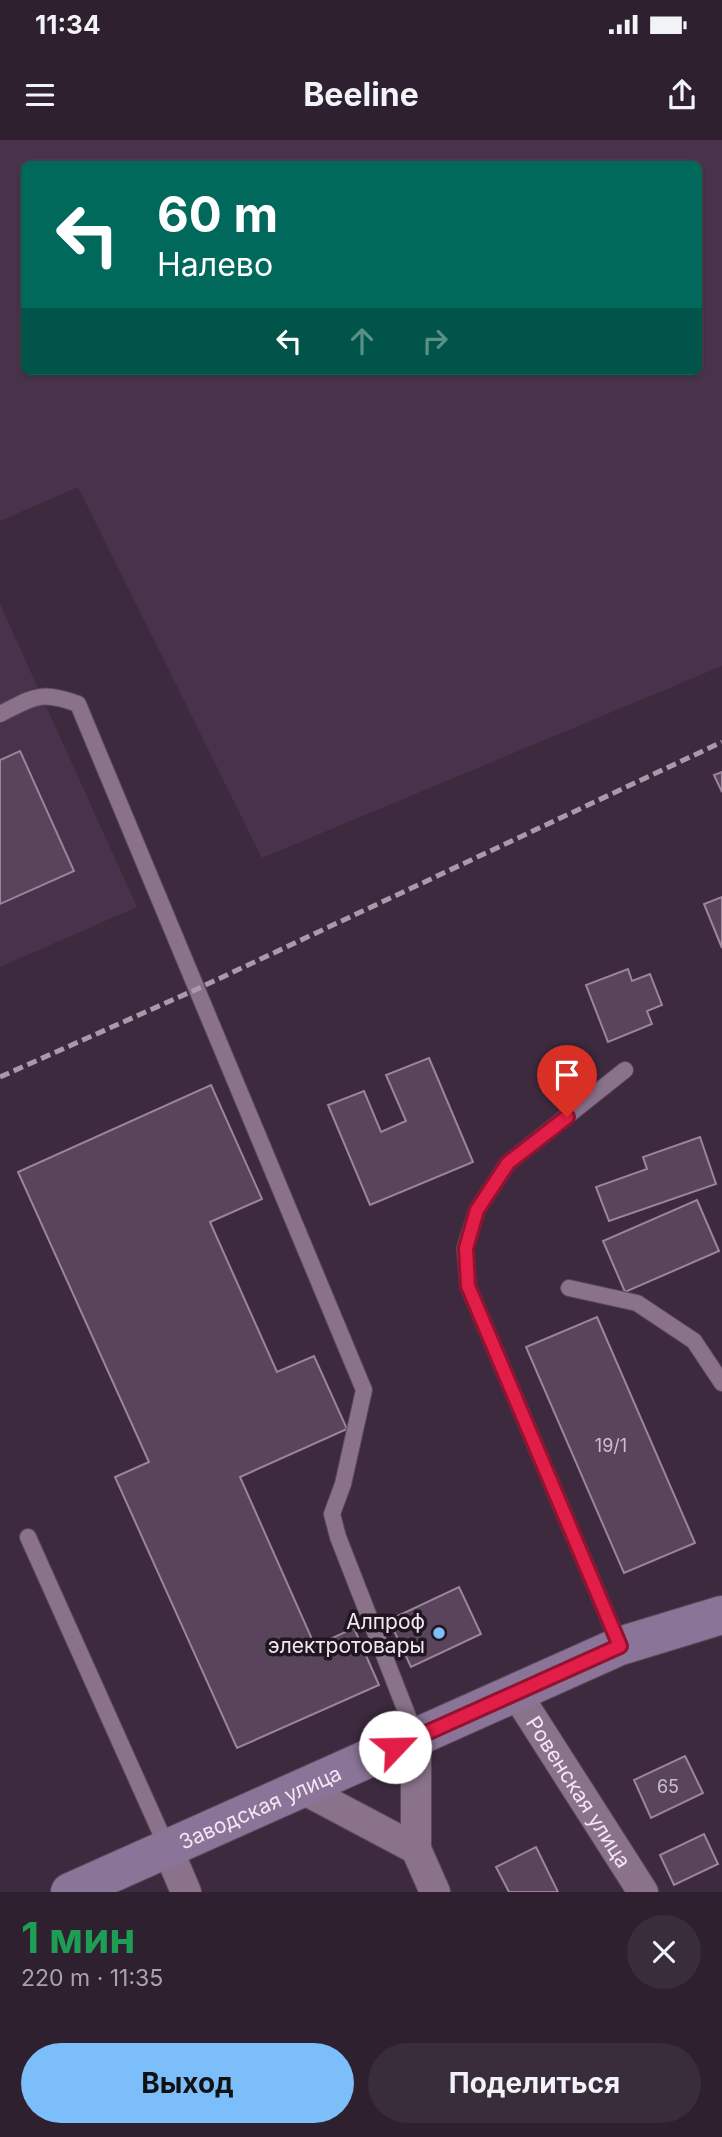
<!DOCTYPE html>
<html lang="ru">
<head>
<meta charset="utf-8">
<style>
  :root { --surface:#2e202f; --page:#3a2d3b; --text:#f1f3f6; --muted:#a7a3aa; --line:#493e4b; --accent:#7cbef9 }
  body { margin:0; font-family:Inter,sans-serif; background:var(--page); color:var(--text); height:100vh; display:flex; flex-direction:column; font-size:26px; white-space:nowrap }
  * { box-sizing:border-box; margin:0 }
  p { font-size:23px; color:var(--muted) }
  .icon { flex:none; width:38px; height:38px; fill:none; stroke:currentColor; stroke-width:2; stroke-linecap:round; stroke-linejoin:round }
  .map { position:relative; height:1752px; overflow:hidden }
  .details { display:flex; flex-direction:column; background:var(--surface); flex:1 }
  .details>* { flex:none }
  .top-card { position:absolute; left:21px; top:21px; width:681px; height:214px; border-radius:10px; box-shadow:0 2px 5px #0004,0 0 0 2px var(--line); background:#00695c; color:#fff; overflow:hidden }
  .pin { position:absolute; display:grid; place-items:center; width:60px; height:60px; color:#fff; margin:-72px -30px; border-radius:50% 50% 50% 0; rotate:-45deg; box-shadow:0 0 7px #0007 }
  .pin .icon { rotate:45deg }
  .me { position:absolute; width:77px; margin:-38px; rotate:66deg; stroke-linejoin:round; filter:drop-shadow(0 0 5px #0008) }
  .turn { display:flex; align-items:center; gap:24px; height:147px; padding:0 21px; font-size:32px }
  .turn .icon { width:91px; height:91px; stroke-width:2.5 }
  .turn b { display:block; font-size:49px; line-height:60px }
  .lanes { display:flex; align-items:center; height:66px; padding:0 21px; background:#0003; justify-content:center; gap:35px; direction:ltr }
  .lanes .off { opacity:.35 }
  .round { display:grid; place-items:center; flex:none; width:74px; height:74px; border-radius:37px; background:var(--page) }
  .summary { display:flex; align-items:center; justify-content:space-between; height:119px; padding:0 21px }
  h1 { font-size:42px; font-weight:700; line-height:52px; color:#1e9e55 }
  .action { display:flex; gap:14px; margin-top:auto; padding:14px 21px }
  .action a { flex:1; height:80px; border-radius:42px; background:var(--accent); color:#111; font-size:28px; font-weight:700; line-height:80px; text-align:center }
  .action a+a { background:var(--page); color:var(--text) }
  .status { display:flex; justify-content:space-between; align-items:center; height:49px; padding:0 35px; background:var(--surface); direction:ltr }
  .status svg { height:19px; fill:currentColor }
  header { display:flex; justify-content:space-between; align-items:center; height:91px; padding:0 21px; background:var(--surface); font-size:32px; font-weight:700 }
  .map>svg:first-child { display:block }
</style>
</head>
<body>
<div class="status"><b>11:34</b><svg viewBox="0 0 49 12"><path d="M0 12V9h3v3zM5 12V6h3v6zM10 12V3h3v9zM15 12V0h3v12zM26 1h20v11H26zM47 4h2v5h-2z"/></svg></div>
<header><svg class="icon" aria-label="menu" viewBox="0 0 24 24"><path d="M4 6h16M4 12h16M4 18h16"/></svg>Beeline<svg class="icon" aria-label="share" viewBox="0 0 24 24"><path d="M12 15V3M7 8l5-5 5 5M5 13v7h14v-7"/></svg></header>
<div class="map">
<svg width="722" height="1752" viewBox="0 0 722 1752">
  <rect width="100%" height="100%" fill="#3d2a3f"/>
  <path fill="#49324b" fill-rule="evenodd" d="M0 0H722V526L262 718 78 347 0 381ZM698 24V231H24V24Z
    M0 464 137 767 0 827Z"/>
  <path fill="#59445b" stroke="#9b849c" stroke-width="2" d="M20 611 74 731 0 764V620Z
    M722 632V652L714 635Z
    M722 757V808L704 764Z
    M628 829 632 841 650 834 662 865 647 871 652 884 608 902 586 845Z
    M429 918 473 1022 370 1065 328 965 364 951 381 992 406 981 386 935Z
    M211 945 262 1059 210 1082 277 1232 314 1216 347 1289 240 1337 315 1506 354 1488 379 1545 237 1608 115 1337 149 1322 18 1032Z
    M700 997 716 1044 609 1081 596 1047 647 1029 643 1017Z
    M697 1060 719 1111 625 1152 603 1101Z
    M597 1177 695 1403 624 1433 526 1207Z
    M459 1447 481 1494 411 1527 389 1480Z
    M685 1616 703 1653 651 1678 634 1640Z
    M704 1694 718 1724 674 1745 660 1715Z
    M536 1707 558 1752H509L496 1727Z"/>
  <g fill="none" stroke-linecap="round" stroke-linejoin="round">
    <defs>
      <path id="lane" d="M0 574C34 557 40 550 78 564L364 1250 343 1344 332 1374 338 1397 416 1597
        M569 1148 637 1163 694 1201 722 1243
        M28 1397 167 1707
        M620 1506 468 1146 465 1108 477 1070 508 1023 625 930"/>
      <g id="street">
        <path id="s1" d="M516 1553 643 1752"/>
        <path d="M301 1648 416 1709 435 1752"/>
        <path d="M167 1707 186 1752"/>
        <path d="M416 1709V1597"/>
      </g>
      <g id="secondary">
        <path id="s2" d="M70 1752 620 1506 722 1475"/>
      </g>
    </defs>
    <use href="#lane" stroke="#5a495b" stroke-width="18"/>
    <use href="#street" stroke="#5a495b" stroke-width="32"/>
    <use href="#secondary" stroke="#5a495b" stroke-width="40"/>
    <use href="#lane" stroke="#89728a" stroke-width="16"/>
    <use href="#street" stroke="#89728a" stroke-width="30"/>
    <use href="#secondary" stroke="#8a7497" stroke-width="38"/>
    <path stroke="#a99aab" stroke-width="5" stroke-dasharray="10 5" stroke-linecap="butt" d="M0 937 197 849 722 602"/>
  </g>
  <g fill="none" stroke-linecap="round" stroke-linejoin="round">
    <defs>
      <path id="route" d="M395 1607 620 1506 468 1146 466 1108 477 1070 508 1023 567 977"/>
    </defs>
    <use href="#route" stroke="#92132f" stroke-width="18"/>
    <use href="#route" stroke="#e11d48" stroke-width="12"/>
  </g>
  <circle fill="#7cbef9" stroke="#1f161f" stroke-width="2.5" cx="439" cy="1493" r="7"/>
  <g text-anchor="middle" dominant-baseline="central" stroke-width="7" stroke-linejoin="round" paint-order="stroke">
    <g font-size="18" fill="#ccbece">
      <text x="611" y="1305">19/1</text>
      <text x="668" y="1646">65</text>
    </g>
    <g font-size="21" fill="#f3e6f4" stroke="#1f161f" text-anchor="end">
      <text x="425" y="1481">Алпроф<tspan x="425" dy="24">электротовары</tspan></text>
    </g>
    <g font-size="21" fill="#f3e6f4" stroke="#1f161f">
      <text stroke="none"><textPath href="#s1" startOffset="117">Ровенская улица</textPath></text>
      <text stroke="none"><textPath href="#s2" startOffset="208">Заводская улица</textPath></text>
    </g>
  </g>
</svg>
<div class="pin" style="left:567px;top:977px;background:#d93025"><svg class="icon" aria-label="arrive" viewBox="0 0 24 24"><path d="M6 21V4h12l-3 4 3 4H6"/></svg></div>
<svg class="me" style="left:395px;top:1607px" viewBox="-20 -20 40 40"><circle r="19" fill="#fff"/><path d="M0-13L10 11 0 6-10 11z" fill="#e11d48"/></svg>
<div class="top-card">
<div class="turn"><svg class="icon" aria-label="left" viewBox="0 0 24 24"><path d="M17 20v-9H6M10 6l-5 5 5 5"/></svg><div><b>60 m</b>Налево</div></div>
<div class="lanes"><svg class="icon" aria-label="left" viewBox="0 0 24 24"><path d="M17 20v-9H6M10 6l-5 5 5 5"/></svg><svg class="icon off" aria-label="ahead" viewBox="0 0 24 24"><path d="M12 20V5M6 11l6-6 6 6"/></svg><svg class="icon off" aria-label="right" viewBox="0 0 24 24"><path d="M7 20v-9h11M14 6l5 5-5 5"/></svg></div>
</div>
</div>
<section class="details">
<div class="summary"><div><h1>1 мин</h1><p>220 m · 11:35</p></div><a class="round"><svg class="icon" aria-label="close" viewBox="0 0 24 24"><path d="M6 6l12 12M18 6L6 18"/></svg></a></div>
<div class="action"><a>Выход</a><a>Поделиться</a></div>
</section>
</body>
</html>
